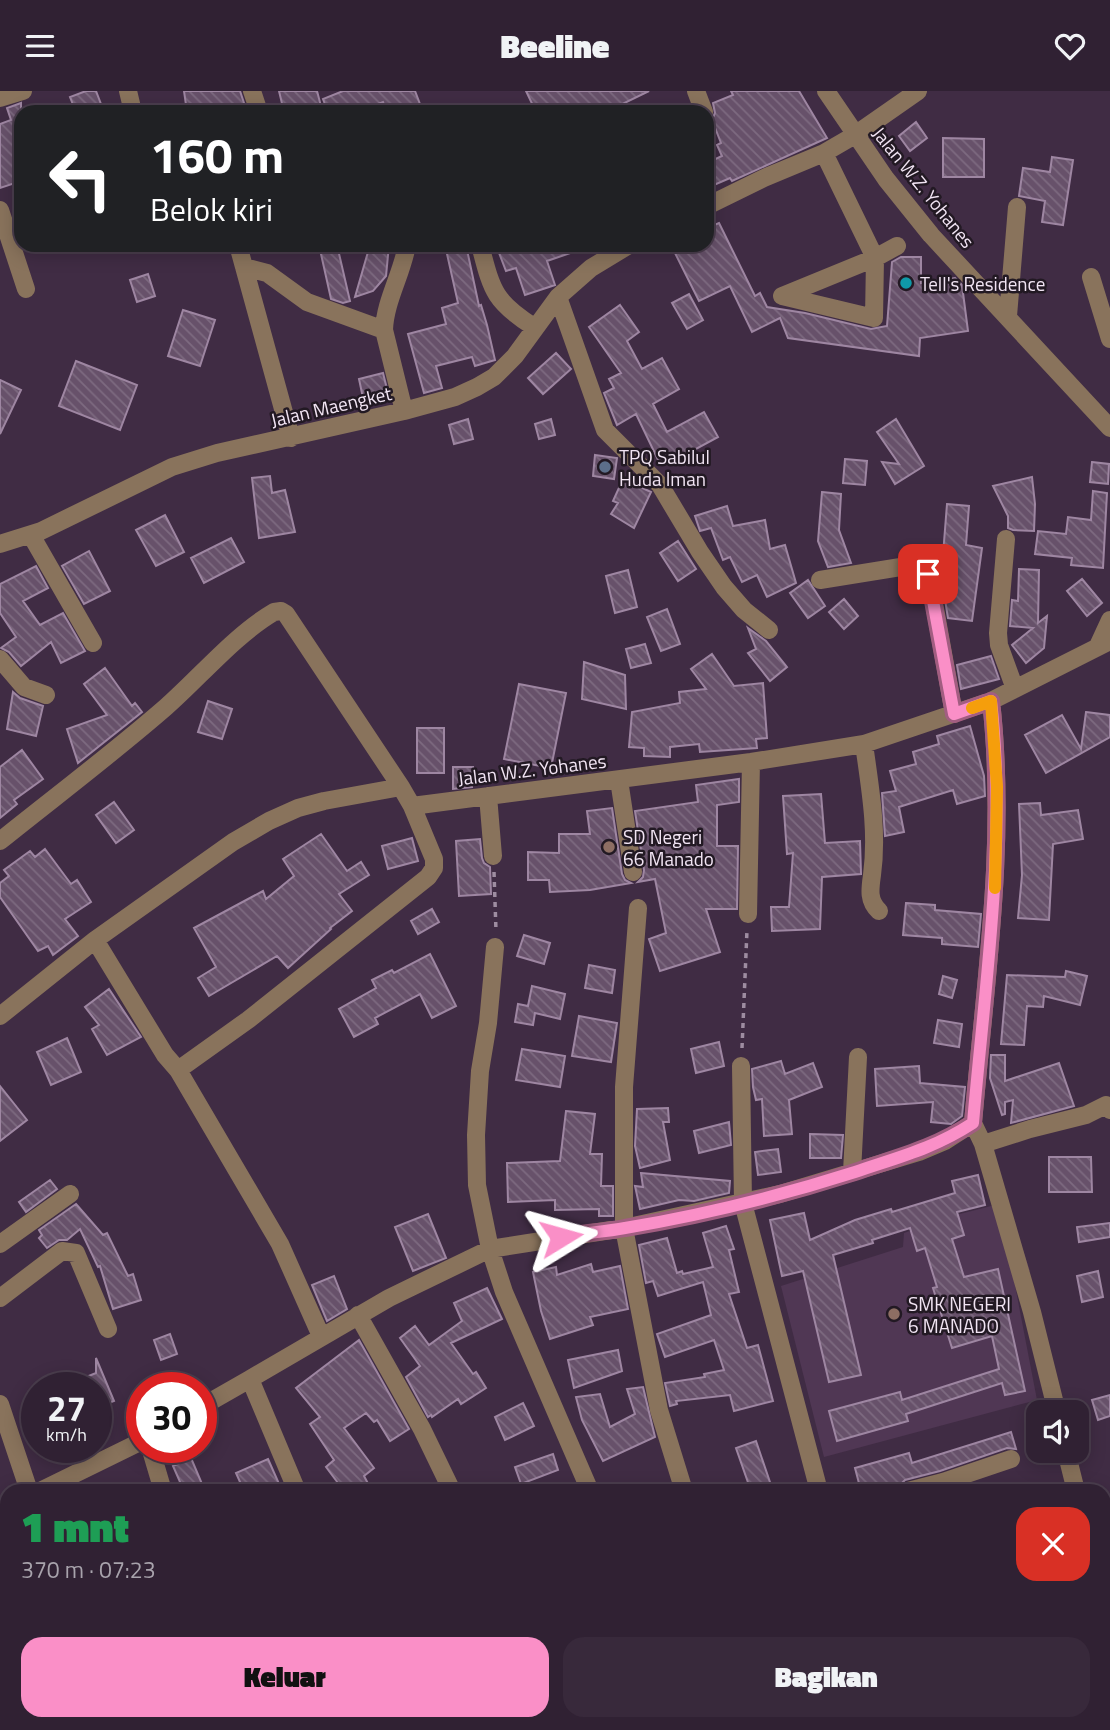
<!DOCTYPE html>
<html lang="id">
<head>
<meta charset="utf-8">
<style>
  :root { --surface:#302133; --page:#38293b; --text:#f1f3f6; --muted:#a8a3ac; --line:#4b3e4e; --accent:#fa8fc7 }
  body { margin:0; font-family:"Titillium Web",sans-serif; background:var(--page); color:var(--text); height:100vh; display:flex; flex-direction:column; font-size:26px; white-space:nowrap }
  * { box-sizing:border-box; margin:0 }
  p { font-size:23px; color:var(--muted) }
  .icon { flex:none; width:38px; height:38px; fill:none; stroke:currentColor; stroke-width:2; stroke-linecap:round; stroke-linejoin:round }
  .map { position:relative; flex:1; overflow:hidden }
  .panel { position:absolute; left:0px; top:1393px; width:1111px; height:247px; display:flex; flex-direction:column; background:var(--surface); border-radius:21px 21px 0 0; box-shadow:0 4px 18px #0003,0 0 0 2px var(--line) }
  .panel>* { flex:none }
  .banner { position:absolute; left:14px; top:14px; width:700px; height:147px; border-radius:21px; box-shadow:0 4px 18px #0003,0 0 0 2px var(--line); background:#202124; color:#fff; overflow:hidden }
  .buttons { position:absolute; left:1026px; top:1309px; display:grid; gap:14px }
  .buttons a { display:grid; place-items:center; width:63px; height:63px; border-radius:14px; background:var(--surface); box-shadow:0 4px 18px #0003,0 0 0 2px var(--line); font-size:35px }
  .speed { position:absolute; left:21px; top:1281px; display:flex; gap:14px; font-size:35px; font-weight:700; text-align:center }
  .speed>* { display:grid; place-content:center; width:91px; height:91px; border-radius:50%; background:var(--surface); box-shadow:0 4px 18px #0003,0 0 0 2px var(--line); line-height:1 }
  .speed small { font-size:18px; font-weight:400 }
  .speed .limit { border:10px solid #d22; background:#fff; color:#111 }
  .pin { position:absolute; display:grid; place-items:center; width:60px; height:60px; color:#fff; margin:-30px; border-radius:14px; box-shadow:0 4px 10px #0006 }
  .me { position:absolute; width:77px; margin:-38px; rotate:82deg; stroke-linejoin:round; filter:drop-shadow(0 0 5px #0008) }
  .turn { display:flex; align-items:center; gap:24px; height:147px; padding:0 21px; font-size:32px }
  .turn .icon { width:91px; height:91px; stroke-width:2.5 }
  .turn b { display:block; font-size:49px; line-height:60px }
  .round { display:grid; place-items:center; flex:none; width:74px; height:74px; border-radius:21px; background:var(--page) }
  .headline { display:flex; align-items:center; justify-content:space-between; height:119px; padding:0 21px }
  h1 { font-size:42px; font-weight:800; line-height:52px; color:#1e9e55 }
  .button { display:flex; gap:14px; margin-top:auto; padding:14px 21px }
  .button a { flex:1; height:80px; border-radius:21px; background:var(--accent); color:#111; font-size:28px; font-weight:800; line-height:80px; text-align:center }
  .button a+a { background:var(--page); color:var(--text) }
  header { display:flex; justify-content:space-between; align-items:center; height:91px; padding:0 21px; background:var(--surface); font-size:32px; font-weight:800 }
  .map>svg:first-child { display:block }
</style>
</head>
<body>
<header><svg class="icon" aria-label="menu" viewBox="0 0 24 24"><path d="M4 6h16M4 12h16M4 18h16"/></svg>Beeline<svg class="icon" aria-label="heart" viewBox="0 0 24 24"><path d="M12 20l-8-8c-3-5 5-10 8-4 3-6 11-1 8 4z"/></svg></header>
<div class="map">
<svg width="1110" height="1639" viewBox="0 0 1110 1639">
  <defs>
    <pattern id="building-back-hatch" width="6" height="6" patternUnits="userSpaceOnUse" patternTransform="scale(1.75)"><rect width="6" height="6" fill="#67516a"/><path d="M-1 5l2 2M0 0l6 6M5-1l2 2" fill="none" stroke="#7d6a80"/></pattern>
  </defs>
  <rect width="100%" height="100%" fill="#402c44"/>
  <path fill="#503754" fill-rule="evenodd" d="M1007 1111 1030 1180 1013 1184 1037 1309 824 1366 781 1195 903 1156 904 1142 952 1125ZM959 1128 964 1144 917 1159 912 1143ZM997 1178 1024 1300 1005 1304 978 1183ZM837 1184 861 1283 830 1291H829ZM962 1188 980 1248 953 1257 933 1197ZM899 1301 908 1330 837 1349 829 1320Z"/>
  <path fill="url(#building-back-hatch)" stroke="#9e86a2" stroke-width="2" d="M86 0H96L104 21H76L70 6Z
    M184 0H240L247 21H187Z
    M279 0H317L322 19 284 21Z
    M343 0H415L423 21H387L383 11 356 21H328L323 8Z
    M526 0H649L606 21H536Z
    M731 0H799L827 47 732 90 730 87 707 97V72L722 65 717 54 721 52 712 29 715 22 713 12 733 4Z
    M21 12V90L0 97V33L11 29 7 17Z
    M916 31 927 47 910 60 899 45Z
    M943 47 984 48V86H943Z
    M1052 66 1073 69 1063 134 1042 131 1045 110 1019 105 1023 77 1050 81Z
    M719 132 755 205 760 202 767 216 805 222 871 238 887 235 892 171 901 166H921V192L955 187 962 194 968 240 920 247 919 265 788 247 780 227 752 241 730 195 699 210 671 154H707V137Z
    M319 154H337L350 210 343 212 331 208Z
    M370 154H389L386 185 373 200 355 206Z
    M445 154H466L479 215 481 214 487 234 495 269 475 275 472 266 436 275 442 297 424 302 408 243 446 233 442 217 458 212Z
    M496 154H585V157L547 170 555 194 525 204 516 177 506 180Z
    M148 183 155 205 137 211 130 189Z
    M689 203 703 229 687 238 672 212Z
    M620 214 639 241 627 250 642 278 662 267 679 298 653 313 667 341 704 321 718 346 685 364 684 362 660 373 636 323 617 334 604 302 614 297 609 288 621 282 589 236Z
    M183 219 215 229 200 275 168 265Z
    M556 262 571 278 543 303 528 287Z
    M76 270 137 294 120 339 59 315Z
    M383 282 388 302 363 307 359 288Z
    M0 289 21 299 0 343Z
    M468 328 473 348 454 353 449 334Z
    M551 328 555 344 539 348 535 333Z
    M896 328 924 375 895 393 882 371 899 373 877 341Z
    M595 364 617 367 614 388 593 385Z
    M845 368 867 370 865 394 843 392Z
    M1092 371 1109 373 1108 393 1090 391Z
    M270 385 272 402 285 399 295 441 259 447 252 387Z
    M1032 386 1035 413 1034 440 1013 439 1008 437V425L993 395Z
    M623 388 651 401 634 437 611 423 618 412 613 410Z
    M1093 400 1107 402 1103 477 1071 474 1072 467 1035 463 1038 440 1066 443 1068 426 1091 429Z
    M822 401 841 403 839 439 851 472 828 476 818 450Z
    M947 413 969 415 966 454 982 457 972 530 948 527 944 503 948 465 943 464Z
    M727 415 733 435 765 429 770 458 785 454 796 492 767 506 757 484 742 491 730 466 723 469 711 437 700 440 695 425Z
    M165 424 184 461 156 475 136 439Z
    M231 447 244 471 204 492 191 467Z
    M678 450 696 478 678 490 660 462Z
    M89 460 110 500 84 513 62 475Z
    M36 475 48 497 23 510 40 534 63 522 85 560 61 572 51 551 21 575 9 561 1 557 16 546 0 522V493Z
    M1019 478 1039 479 1038 532 1047 525 1044 557 1026 572 1012 554 1033 537 1010 535 1012 509 1018 510Z
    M628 479 637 516 615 522 606 485Z
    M1082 488 1102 512 1087 525 1067 500Z
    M808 489 825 515 808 527 790 502Z
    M844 508 858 525 844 538 829 521Z
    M667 518 680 553 661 560 647 526Z
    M748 537 766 550 787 576 770 590 748 562 756 558Z
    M645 553 651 572 631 577 626 558Z
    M712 563 734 595 763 592 767 647 756 648 757 657 700 661 699 653 670 656V666L644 665V657L629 656 632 621 680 612 679 601 706 598 691 578Z
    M991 565 999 588 961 598 957 574Z
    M584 571 625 584 626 618 582 608Z
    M105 577 132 615 135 612 142 621 78 672 67 638 107 624 84 593Z
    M519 593 566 602 551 677 504 668Z
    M13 601 20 607 43 615 36 645 7 638Z
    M208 610 232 618 222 648 198 641Z
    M1086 621 1110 624V646L1046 682 1025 644 1062 624 1081 658Z
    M970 635 984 685 985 705 957 713 953 699 899 716 904 741 885 745 882 702 896 700 890 680 916 673 913 661 939 653 937 645Z
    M417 637H444V682H417Z
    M22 659 43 688 14 709 17 713 0 727V676Z
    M453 676H473L472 696 453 698Z
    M739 688V711L717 714V755H738L737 818H706L720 861 660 880 649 848 666 842 655 788 638 791 643 786 644 779 635 720 698 711 696 694Z
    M821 703 825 752 860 750 861 783 822 786 820 838 772 840 771 816H789L793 762 787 763 783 705Z
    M114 711 134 739 116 752 96 724Z
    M1040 712 1041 724 1078 719 1083 748 1053 753 1049 829 1018 827 1022 784 1019 713Z
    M612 717 622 783 625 789 631 792 590 799 550 801 549 789H528V761L559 762V743H590L587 720Z
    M321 743 347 780 361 771 369 784 339 803 352 820 330 837 331 838 288 877 277 865 209 905 198 887 216 876 194 837 263 800 266 808 294 785 283 768Z
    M412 747 418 770 388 778 382 755Z
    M480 748 482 767 484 772 490 776 491 803 459 805 456 750Z
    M45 758 71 793 77 789 91 811 65 828 78 845 53 864 48 855 38 860 0 806V792L9 785 4 779 30 760 35 766Z
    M906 812 935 814V819L981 823 978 856 942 853V847L903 844Z
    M432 818 439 831 418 843 411 830Z
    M524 844 550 852 544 873 517 865Z
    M430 863 456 915 432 927 420 903 375 927 378 933 354 946 339 918 376 897 372 889 392 879 394 882Z
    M589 874 615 879 612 902 585 897Z
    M1066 880 1087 885 1080 914 1044 905 1043 916 1027 915 1024 954 1001 953 1007 884 1065 886Z
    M943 885 957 889 952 907 939 903Z
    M532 895 565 903 560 928 535 922 533 934 515 931 518 913 528 915Z
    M109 898 141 946 107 964 92 938 99 934 85 916Z
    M579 925 617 932 611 971 572 965Z
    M938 929 962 933 959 956 934 952Z
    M67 947 81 981 51 994 37 961Z
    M719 951 724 975 696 982 691 958Z
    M522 958 565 965 560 996 516 989Z
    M991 964H1005V990L1059 972 1074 1015 1011 1032 1013 1009 1005 1011V1023L1002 1024 990 987Z
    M781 970 785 983 813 972 822 996 789 1009 792 1043 764 1045 762 1008 756 1009 753 996 752 978Z
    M919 975 920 992 965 996 962 1025 951 1033 931 1031 933 1011 877 1015 875 978Z
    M0 995 27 1029 0 1050Z
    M668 1017 669 1031H663L670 1069 640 1077 635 1055 637 1018Z
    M566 1020 595 1023 590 1063H602L601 1095H613V1125H599V1118L555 1119V1109L508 1111 507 1072 560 1070Z
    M729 1031 731 1054 699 1062 694 1040Z
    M810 1043 843 1044 841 1067H810Z
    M778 1058 781 1081 758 1084 755 1061Z
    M1049 1066H1091L1092 1101H1049Z
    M641 1082 730 1090 729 1102 694 1110 679 1109 640 1118 635 1095 643 1096Z
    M978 1084 985 1114 957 1121 964 1144 952 1148 964 1186 998 1178 1025 1300 1005 1304 1002 1292 906 1323 908 1330 837 1350 829 1320 900 1301 902 1309 999 1278 992 1245 952 1257 933 1197 937 1196 925 1157 917 1160 910 1137 872 1149 873 1152 833 1164 861 1284 829 1291 803 1180 782 1185 770 1129 804 1122 810 1149 855 1129 891 1118 892 1121 955 1102 952 1090Z
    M50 1089 57 1098 26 1121 19 1111Z
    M76 1113 103 1144 107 1142 128 1185 133 1183 141 1209 113 1218 100 1175 98 1176 80 1138 67 1149H59L47 1157 39 1147 42 1144 39 1139Z
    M428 1123 446 1167 413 1180 395 1136Z
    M1110 1132V1146L1079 1151 1077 1136Z
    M726 1135 734 1158 729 1159 739 1201 729 1203 747 1257 758 1254 773 1310 734 1320 730 1304 676 1310 677 1313 670 1315 665 1292 705 1286 704 1283 724 1279 714 1249 665 1266 657 1243 711 1224 703 1191 658 1205 653 1190 646 1192 639 1154 667 1147 677 1182 682 1180 683 1183 713 1176 703 1142Z
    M591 1173 593 1181 620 1175 628 1218 590 1226 593 1234 550 1248 541 1220 533 1181 556 1176 557 1184Z
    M1098 1180 1103 1206 1082 1211 1077 1185Z
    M334 1185 347 1218 327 1230 312 1194Z
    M487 1197 502 1228 451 1252 473 1283 476 1281 486 1297 461 1313 458 1308 432 1326 431 1324 428 1326 406 1286 420 1275 400 1247 415 1235 429 1254 462 1230 454 1212Z
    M170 1243 177 1263 161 1269 154 1249Z
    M359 1249 409 1338 390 1350 377 1329 374 1331 366 1322 344 1337 374 1377 364 1385 372 1400H344L326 1376 334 1369 310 1333 320 1326 296 1297Z
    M618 1259 622 1280 574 1297 568 1269Z
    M96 1267 114 1310 96 1317V1297L62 1296 96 1282Z
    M643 1296 655 1346 603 1370 582 1329 576 1306 600 1303 610 1336 635 1323 627 1298Z
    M1110 1304V1325L1098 1329 1092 1309Z
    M523 1312 534 1335 505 1349 495 1326Z
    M1011 1341 1016 1358 1007 1357 940 1380 905 1389 897 1397 886 1400H861L855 1377 909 1362 912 1372Z
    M756 1350 773 1400H751L736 1357Z
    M64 1356H89L91 1362 70 1372Z
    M553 1363 558 1379 521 1393 515 1376Z
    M191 1367 205 1400H184L173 1375Z
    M268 1368 280 1395 270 1400H244L236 1382Z"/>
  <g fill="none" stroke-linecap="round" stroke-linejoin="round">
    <path stroke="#9e8da1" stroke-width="3.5" stroke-dasharray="5 5" stroke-linecap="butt" d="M494 781 496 840
      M742 957 747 839
      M1027 1364 1041 1360"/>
    <path stroke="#89735c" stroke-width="18" d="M128 0 133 21
      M252 0 259 21
      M696 0 704 21
      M826 0 886 88 931 144 1110 337
      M0 7 23 0
      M824 62 875 167 874 227 782 205 875 167 897 155
      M707 115 764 87 824 62 855 44 918 0
      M0 119 26 198
      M238 154 291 347
      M480 154C492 199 493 210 534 236
      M244 176 267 182 307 211 384 239
      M1091 186 1110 248
      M558 206 605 339 660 394 700 461 724 496 744 519 769 539
      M1008 225 1017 116
      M404 320 384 239C385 210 402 183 407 154
      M31 444 93 552
      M1006 448 998 542 999 554 1015 598
      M0 453 41 440 172 376 217 362 404 320 455 306 477 296 494 286 515 265 558 206 591 177 629 154
      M820 489 913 474 925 479 930 490 954 623
      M1098 555 1110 529
      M0 568 24 596 46 604
      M991 610C1007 751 985 892 973 1032L983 1053 1032 1221 1057 1321
      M864 653C870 697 878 740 872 784 870 798 868 810 879 820
      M619 689 633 781
      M488 705 493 765
      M0 750C56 705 112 663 166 616 201 585 235 544 274 521L281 520 286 523 401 696
      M638 817 624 996V1137L659 1319 684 1400
      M748 823 751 671
      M95 849 165 964 178 979 280 1153 321 1245
      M495 856 488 932 480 980 476 1044 477 1094 490 1158 504 1201 590 1400
      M0 925 95 849 233 751 269 730 298 717 324 710 401 696 412 715 751 671 864 653 991 610 1110 550
      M741 975 743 1112 819 1400
      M178 979 248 929 428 786 434 777V768L412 715
      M983 1053 1030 1038 1086 1024 1106 1014 1110 1019
      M852 1081 858 966
      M0 1153 70 1103
      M0 1207 62 1160 76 1162 108 1238
      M358 1224 422 1338 452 1400
      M0 1313 29 1400
      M201 1316 250 1288
      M150 1356 163 1400
      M1066 1360 1076 1400
      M40 1400 142 1350
      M297 1400 250 1288 389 1207 490 1158 624 1137 780 1103 919 1061 945 1050 973 1032
      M908 1400 943 1391 1011 1368
      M0 1420 7 1417
      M1104 1534 1110 1564
      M102 1633 104 1639
      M232 1633 234 1639
      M367 1633V1639
      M521 1633V1639
      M652 1633V1639
      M846 1633 847 1639
      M975 1633 976 1639
      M149 1639 164 1633
      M1036 1639 1080 1633H1101"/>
  </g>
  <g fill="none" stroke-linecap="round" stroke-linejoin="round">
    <defs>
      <path id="route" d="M561 1146C582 1142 604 1141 625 1137 703 1124 780 1105 855 1081 899 1066 933 1058 973 1032 985 892 1007 751 991 610L954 623 928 483"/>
    </defs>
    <use href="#route" stroke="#a25d81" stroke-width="18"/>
    <use href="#route" stroke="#fa8fc7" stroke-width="12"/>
    <path stroke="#f59e0b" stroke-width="12" d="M972 617 991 610 997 696 995 797"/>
  </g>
  <circle fill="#0f9aa8" stroke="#221923" stroke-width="2.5" cx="906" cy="192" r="7"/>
  <circle fill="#5c6f8a" stroke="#221923" stroke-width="2.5" cx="605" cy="376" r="7"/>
  <g fill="#8d6e63" stroke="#221923" stroke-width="2.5">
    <circle cx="609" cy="756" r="7"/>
    <circle cx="894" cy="1223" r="7"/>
  </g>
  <g text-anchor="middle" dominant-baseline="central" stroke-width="5" stroke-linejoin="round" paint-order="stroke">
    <g font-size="19" fill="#f1e4f3" stroke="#221923">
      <text transform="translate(924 96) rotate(51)">Jalan W.Z. Yohanes</text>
      <text transform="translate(331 315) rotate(-13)">Jalan Maengket</text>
      <text transform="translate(532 678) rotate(-7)">Jalan W.Z. Yohanes</text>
    </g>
    <g font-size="19" fill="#f1e4f3" stroke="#221923" text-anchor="start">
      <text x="920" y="192">Tell's Residence</text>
      <text x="619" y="365">TPQ Sabilul<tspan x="619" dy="22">Huda Iman</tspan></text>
      <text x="623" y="745">SD Negeri<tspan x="623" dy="22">66 Manado</tspan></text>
      <text x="908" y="1212">SMK NEGERI<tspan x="908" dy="22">6 MANADO</tspan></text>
    </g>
  </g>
</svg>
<div class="buttons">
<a><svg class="icon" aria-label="sound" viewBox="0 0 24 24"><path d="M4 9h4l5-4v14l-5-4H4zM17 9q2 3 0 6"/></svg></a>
</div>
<div class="speed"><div>27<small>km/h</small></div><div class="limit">30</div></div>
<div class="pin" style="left:928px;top:483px;background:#d93025"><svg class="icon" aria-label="arrive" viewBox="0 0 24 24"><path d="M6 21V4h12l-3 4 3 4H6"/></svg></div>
<svg class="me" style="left:561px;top:1146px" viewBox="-20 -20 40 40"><path d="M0-17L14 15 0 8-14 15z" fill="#fa8fc7" stroke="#fff" stroke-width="4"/></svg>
<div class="banner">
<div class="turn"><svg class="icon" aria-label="left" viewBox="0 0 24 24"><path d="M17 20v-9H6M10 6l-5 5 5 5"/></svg><div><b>160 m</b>Belok kiri</div></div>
</div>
<section class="panel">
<div class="headline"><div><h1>1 mnt</h1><p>370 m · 07:23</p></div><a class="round" style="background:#d93025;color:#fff"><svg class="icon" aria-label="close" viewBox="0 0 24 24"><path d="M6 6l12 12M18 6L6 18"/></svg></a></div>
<div class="button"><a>Keluar</a><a>Bagikan</a></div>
</section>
</div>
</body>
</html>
